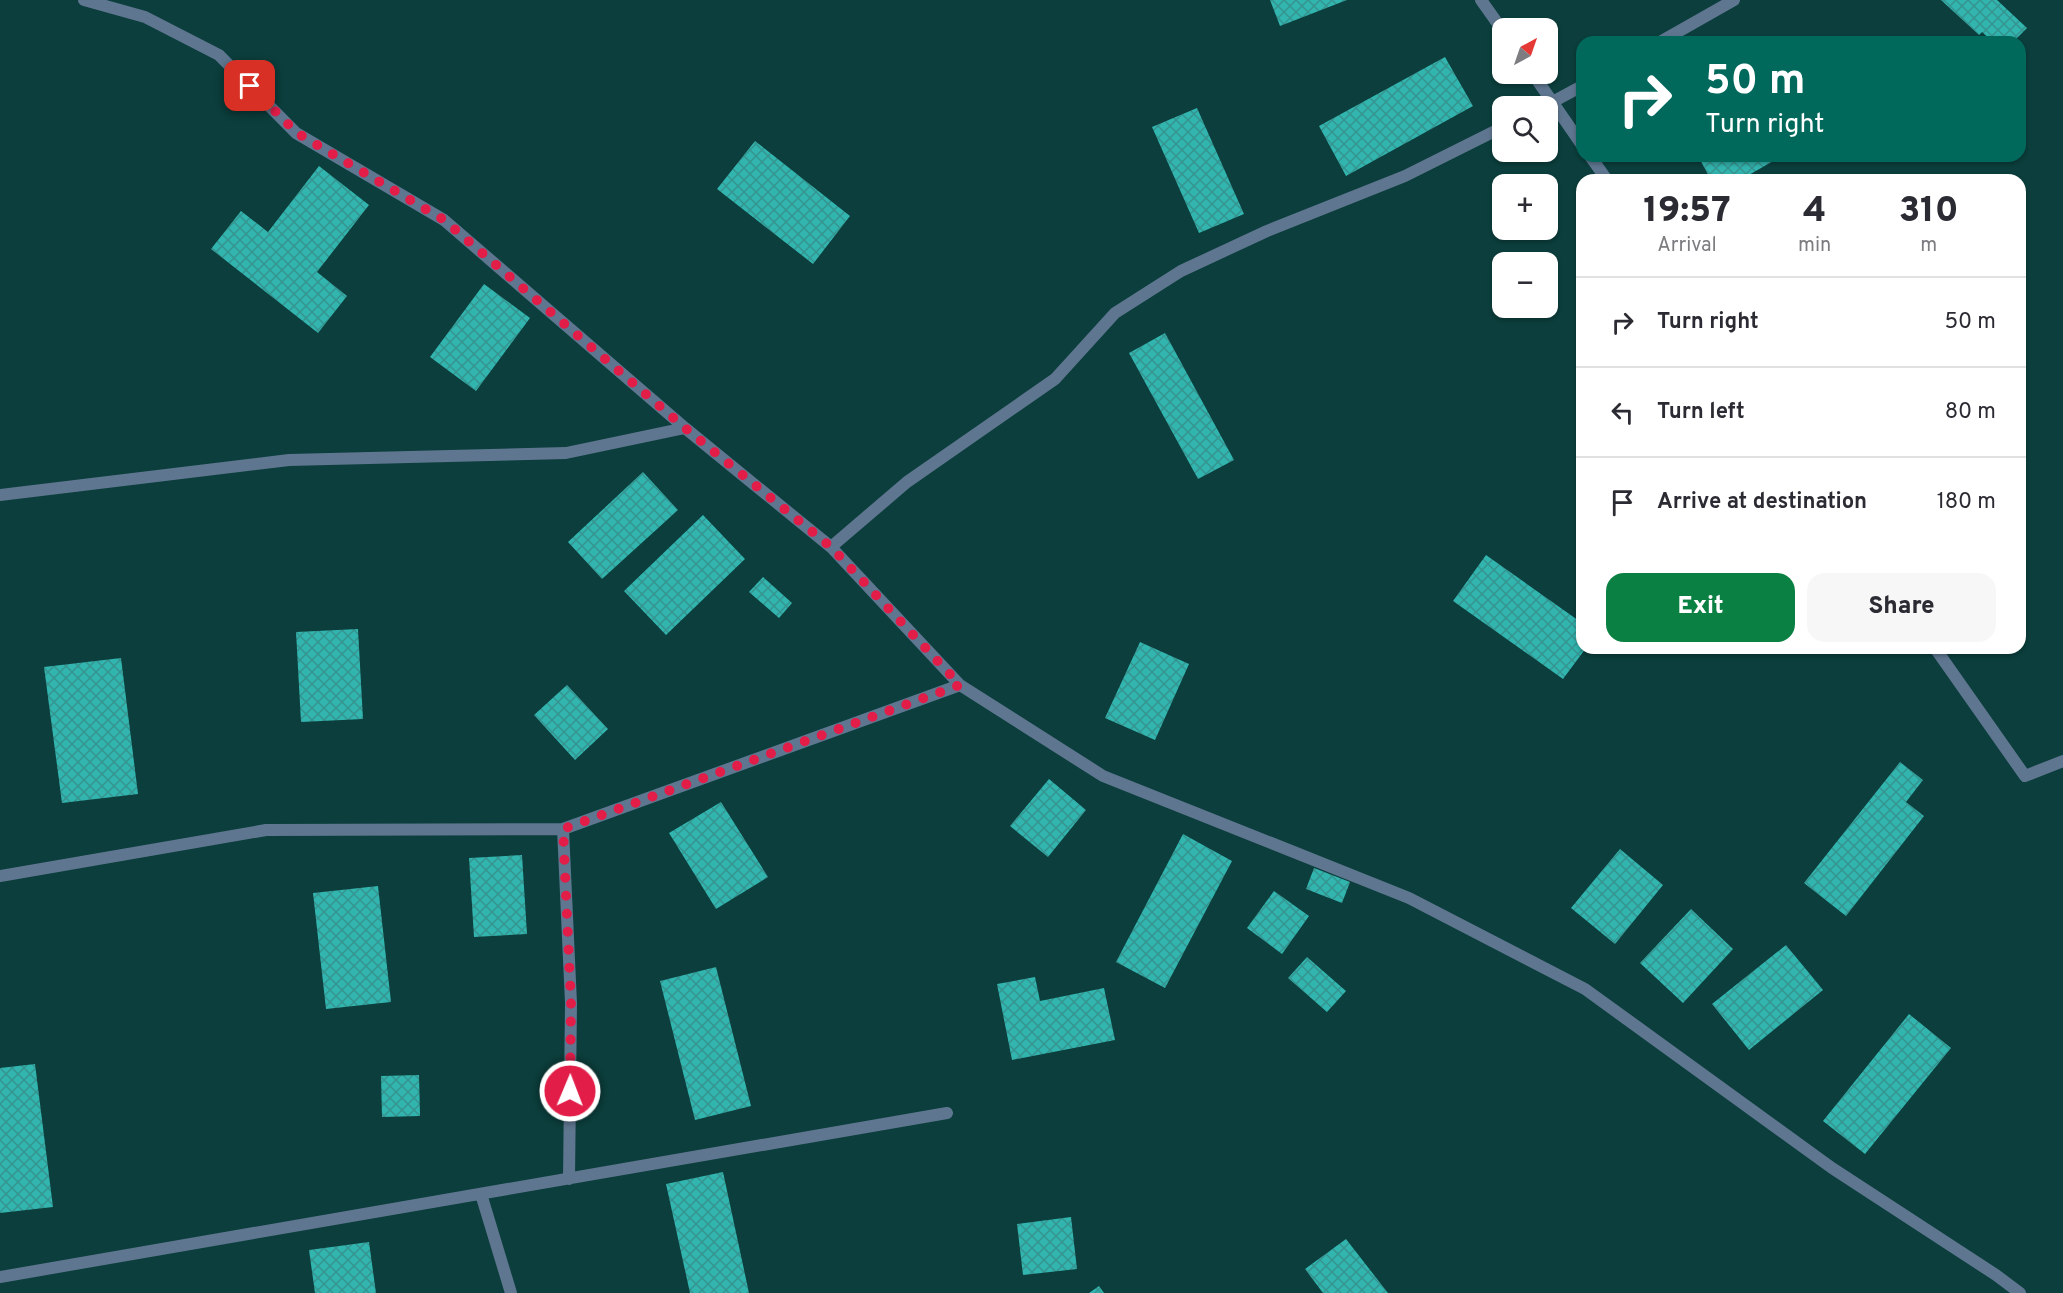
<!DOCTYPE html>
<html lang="en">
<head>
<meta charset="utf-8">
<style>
  :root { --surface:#fff; --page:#f7f7f7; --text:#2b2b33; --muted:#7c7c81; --line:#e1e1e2; --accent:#0b8043 }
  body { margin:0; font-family:Overpass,sans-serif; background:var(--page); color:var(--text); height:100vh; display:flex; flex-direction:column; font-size:22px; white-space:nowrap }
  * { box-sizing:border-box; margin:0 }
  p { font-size:20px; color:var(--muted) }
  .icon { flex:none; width:33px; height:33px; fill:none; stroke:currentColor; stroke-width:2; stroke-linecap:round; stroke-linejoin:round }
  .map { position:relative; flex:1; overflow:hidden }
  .details { position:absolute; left:1576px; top:174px; width:450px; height:480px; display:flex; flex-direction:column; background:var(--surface); border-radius:18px; box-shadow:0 2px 4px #0004 }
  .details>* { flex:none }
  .guide { position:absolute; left:1576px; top:36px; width:450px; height:126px; border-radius:18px; box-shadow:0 2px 4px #0004; background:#00695c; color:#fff; overflow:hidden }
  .needle { width:39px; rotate:40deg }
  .fabs { position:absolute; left:1492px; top:18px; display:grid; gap:12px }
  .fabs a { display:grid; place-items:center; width:66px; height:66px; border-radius:12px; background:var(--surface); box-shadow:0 2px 4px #0004; font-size:30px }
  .pin { position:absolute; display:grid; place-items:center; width:51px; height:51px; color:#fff; margin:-26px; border-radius:12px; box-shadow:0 3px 9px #0006 }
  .me { position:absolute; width:66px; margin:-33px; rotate:1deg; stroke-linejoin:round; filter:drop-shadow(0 0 4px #0008) }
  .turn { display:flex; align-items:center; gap:21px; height:126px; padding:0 30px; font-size:27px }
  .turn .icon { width:78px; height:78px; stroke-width:2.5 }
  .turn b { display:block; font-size:42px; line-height:51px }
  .eta { display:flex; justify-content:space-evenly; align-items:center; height:102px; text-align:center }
  .eta b { font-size:36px; font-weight:800; line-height:42px }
  .action { display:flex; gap:12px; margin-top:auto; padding:12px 30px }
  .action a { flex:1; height:69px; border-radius:18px; background:var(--accent); color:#fff; font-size:24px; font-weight:800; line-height:69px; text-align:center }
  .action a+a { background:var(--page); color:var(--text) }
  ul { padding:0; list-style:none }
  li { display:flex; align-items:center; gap:18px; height:90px; padding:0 30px; border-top:2px solid var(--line) }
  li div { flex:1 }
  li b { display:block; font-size:22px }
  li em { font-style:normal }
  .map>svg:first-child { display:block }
</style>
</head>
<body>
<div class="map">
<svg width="2063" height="1293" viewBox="0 0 2063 1293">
  <defs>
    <pattern id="building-cross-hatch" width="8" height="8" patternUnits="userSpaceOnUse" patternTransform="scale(1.5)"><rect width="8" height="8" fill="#32b5af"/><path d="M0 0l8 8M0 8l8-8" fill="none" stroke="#369490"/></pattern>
  </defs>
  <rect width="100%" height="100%" fill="#0b3e3c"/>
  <path fill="url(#building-cross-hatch)" d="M1270 0H1347L1280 26Z
    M1941 0H1997L2027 28 2013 42H1993L1982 32 1979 35Z
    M1445 57 1473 106 1346 176 1319 126Z
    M1197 108 1244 214 1199 233 1152 127Z
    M755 141 850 216 813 264 717 189Z
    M1698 156H1782L1740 180H1711Z
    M319 166 369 205 317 272 347 296 318 333 211 249 241 211 268 232Z
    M484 284 530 318 476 391 430 357Z
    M1165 333 1234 460 1198 479 1129 353Z
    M643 472 678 510 602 579 568 542Z
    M703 515 745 559 666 635 624 591Z
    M1486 555 1582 623V648H1586L1563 679 1453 601Z
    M763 577 792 603 779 618 749 592Z
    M358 629 363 719 301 722 296 632Z
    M1140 642 1189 664 1155 740 1105 718Z
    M121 658 138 794 62 803 44 667Z
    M567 685 608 729 575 760 534 715Z
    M1900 762 1923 780 1906 802 1924 816 1846 916 1804 883Z
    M1049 779 1086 810 1048 857 1010 826Z
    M721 802 768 877 716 909 669 833Z
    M1183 834 1232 861 1165 988 1116 962Z
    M1620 849 1663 885 1615 944 1571 908Z
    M522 855 527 934 474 937 469 858Z
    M1314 868 1350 882 1342 903 1306 889Z
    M378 886 391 1002 326 1009 313 893Z
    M1274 891 1309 916 1282 954 1247 928Z
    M1691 909 1733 949 1683 1003 1640 963Z
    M1786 945 1823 990 1749 1050 1712 1004Z
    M1307 957 1346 991 1327 1012 1288 978Z
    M716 967 751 1106 695 1120 660 981Z
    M1035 977 1040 1001 1104 988 1115 1040 1012 1060 997 984Z
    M1909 1014 1951 1048 1865 1154 1823 1121Z
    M35 1064 53 1207 0 1213V1068Z
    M419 1075 420 1116 382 1117 381 1076Z
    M723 1172 749 1293H690L666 1184Z
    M1071 1217 1077 1269 1023 1275 1017 1224Z
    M1346 1239 1388 1293H1323L1305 1269Z
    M369 1242 376 1293H315L309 1250Z
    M1099 1286 1104 1293H1089Z"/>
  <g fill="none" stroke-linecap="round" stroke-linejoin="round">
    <path stroke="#5e768f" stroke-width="12" d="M84 0 145 17 219 55 296 133 444 220 685 428 831 547 960 685 1103 776 1409 898 1585 989 1832 1168 1996 1275 2020 1293
      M1481 0 1503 31
      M1660 42 1734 0
      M1533 74 1582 145
      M1545 106 1582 86
      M1590 156 1607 180
      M0 495 289 460 566 453 685 428
      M831 547 907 482 1055 379 1115 313 1181 271 1267 231 1405 176 1503 127
      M1935 648 2025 776 2063 761
      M563 829 571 1003 569 1179
      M0 876 266 830 563 829 960 685
      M481 1194 511 1293
      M0 1277 947 1113"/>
  </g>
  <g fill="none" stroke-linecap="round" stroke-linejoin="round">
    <path stroke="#e11d48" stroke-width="10" stroke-dasharray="0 18" d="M250 86 297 133 444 220 685 428 831 547 960 685 563 829 571 1003 570 1091"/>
  </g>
</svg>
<div class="fabs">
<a><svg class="needle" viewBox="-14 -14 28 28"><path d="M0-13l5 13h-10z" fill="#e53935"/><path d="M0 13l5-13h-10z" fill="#7c7c81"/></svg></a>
<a><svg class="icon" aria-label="search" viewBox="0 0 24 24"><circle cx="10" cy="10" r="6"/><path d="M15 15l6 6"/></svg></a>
<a>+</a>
<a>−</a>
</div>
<div class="pin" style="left:250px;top:86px;background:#d93025"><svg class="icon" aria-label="arrive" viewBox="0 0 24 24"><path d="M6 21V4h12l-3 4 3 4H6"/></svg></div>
<svg class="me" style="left:570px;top:1091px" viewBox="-20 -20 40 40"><circle r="17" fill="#e11d48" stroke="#fff" stroke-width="3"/><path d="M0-11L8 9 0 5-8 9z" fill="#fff"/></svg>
<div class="guide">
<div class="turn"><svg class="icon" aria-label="right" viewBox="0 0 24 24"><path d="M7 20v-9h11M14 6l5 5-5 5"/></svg><div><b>50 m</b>Turn right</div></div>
</div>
<section class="details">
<div class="eta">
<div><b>19:57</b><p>Arrival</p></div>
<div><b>4</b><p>min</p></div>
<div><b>310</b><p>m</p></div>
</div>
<ul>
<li><svg class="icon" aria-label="right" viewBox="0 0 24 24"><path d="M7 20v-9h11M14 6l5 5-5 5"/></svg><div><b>Turn right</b></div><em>50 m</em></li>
<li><svg class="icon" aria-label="left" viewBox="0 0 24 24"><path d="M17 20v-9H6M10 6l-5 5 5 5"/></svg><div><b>Turn left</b></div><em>80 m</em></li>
<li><svg class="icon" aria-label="arrive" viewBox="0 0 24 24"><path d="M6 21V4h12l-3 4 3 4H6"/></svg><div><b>Arrive at destination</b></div><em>180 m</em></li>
</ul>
<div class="action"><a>Exit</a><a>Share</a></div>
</section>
</div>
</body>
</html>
